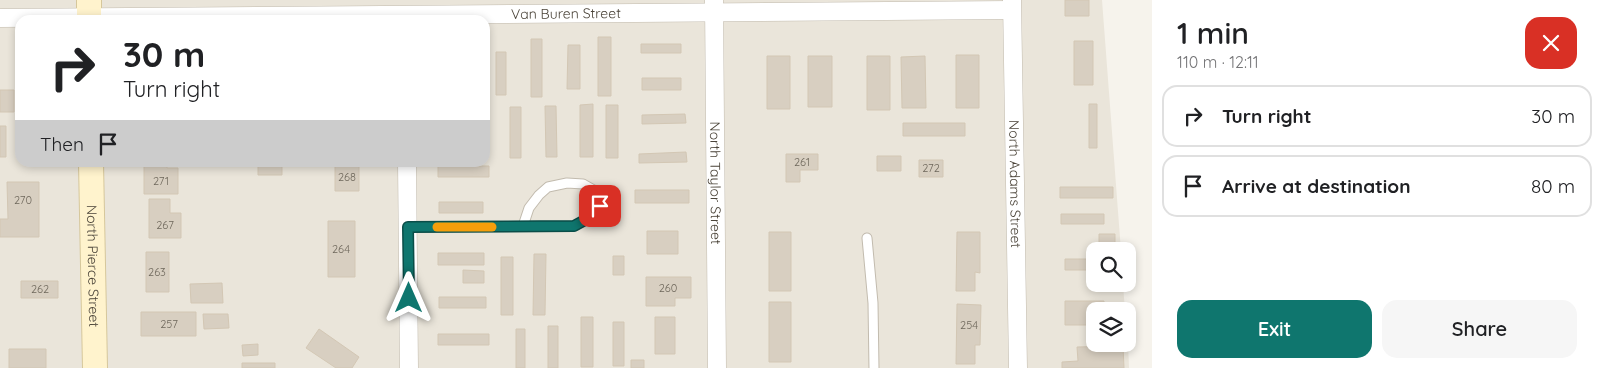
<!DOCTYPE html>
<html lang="en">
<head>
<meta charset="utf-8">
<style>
  :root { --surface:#fff; --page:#f6f6f6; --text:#202124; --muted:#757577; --line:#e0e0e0; --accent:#0f766e }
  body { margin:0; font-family:Quicksand,sans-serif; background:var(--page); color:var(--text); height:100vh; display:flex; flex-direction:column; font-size:19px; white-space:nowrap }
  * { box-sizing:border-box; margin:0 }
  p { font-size:16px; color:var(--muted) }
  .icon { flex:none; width:28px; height:28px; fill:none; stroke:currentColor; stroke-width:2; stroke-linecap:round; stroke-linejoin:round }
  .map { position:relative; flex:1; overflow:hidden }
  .details { display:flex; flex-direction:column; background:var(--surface); width:450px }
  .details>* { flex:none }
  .top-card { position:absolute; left:15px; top:15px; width:475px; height:152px; border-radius:15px; box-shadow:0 2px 8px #0003; background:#fff; color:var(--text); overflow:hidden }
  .controls { position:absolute; left:1086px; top:242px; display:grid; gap:10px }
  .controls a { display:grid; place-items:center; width:50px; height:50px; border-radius:10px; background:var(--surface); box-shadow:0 2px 8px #0003; font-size:25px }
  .pin { position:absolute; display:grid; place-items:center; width:42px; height:42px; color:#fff; margin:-21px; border-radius:10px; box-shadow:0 2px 8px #0006 }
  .me { position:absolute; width:55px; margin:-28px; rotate:0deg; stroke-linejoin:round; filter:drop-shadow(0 0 4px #0008) }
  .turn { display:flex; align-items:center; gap:18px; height:105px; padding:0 25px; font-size:22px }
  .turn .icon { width:65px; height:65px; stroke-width:2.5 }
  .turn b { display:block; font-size:35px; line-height:42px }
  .then { display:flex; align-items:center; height:48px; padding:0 25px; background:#0003; gap:10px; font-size:19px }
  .round { display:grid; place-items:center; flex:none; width:52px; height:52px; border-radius:15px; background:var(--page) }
  .head { display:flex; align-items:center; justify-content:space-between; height:85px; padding:0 25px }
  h1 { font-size:30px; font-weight:600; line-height:38px }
  .cta { display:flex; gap:10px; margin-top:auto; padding:10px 25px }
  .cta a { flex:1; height:58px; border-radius:15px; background:var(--accent); color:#fff; font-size:20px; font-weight:600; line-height:58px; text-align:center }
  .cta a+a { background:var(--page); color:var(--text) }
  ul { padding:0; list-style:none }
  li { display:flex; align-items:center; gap:15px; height:62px; margin:0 10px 8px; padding:0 15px; border:2px solid var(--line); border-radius:15px }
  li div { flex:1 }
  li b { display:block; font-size:19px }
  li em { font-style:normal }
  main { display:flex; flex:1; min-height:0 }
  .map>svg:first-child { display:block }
</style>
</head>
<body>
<main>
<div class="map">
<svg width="1152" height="368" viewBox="0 0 1152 368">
  <rect width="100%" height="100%" fill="#f6f3ec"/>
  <path fill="#eae5da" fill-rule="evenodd" d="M0 0H1102L1121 251H1095V284H1123L1125 311H1095V344H1128V342L1129 368H0ZM20 20H485V162H20Z"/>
  <path fill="#d8cfc1" stroke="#d3c7b4" d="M1065 0H1089V16H1065Z
    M598 37H611V96H598Z
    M531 39H542V97H531Z
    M1074 41H1093V85H1074Z
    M641 44H681V53H641Z
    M568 45H580V89H567Z
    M496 52H506V95H496Z
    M956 55H979V108H956Z
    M767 56H790V109H767Z
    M808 56H832V107H808Z
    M867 56H890V110H867Z
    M925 56 926 108H902L901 57Z
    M642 78H681V90H642Z
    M0 90H14V112H0Z
    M593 104V157H580V105Z
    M1089 104H1097V148H1089Z
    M606 105H618V158H606Z
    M545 106H556L557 157H546Z
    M510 107H521V158H510Z
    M685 114 686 123 642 124V115Z
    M903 123H965V136H903Z
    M0 126H6V157H0Z
    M686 152 687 162 639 163V154Z
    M786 154H818V170H800V182H786Z
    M877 156H901V171H877Z
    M919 160H943V177H919Z
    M144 162H167V168H178V194H144Z
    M258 162H282V175H258Z
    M335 162H359V191H335Z
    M438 166H489V177H438Z
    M7 182H39V237H0V219H8Z
    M1060 187H1113V198H1060Z
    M635 190H689V203H635Z
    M149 199H170V213H181V238H149Z
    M439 202H483V213H439Z
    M1061 214H1104V224H1061Z
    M328 221H355V277H328Z
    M647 231H678V254H647Z
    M769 232H791V291H769Z
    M957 232H980V273L975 272V291H956Z
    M1099 234H1115V250H1099Z
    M146 252H169V292H146Z
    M438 253H484V265H438Z
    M534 254H546L545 315H533Z
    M613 256H624V275H613Z
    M501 257H513V315H501Z
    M1065 259H1095V270H1065Z
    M463 270 484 271V283H463Z
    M646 277H691V298H675V306H646Z
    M21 281H58V298H21Z
    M222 283 223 303H191L190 284Z
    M439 297H486V308H439Z
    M1065 301H1104V311H1095V325H1065Z
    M769 302H791V362H769Z
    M957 304 981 305 980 345H975V364H956Z
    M141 312H196V336H141Z
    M203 314H228L229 328 204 329Z
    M581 317H593V367H581Z
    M655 317H675V354H655Z
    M613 322H624V366H613Z
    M548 326H558V368H548Z
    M319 329 359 357 352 368H336L306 348Z
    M516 329H525V368H516Z
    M438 334H489V345H438Z
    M258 344V355L243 356 242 345Z
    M1123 346 1124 368H1062V362L1078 361 1077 347Z
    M9 349H46V368H9Z
    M631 360H644V368H631Z
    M242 363H275V368H242Z"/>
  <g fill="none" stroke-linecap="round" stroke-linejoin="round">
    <defs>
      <path id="service" d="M408 227 574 226 596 214 600 206 597 192 583 184 567 183 548 187 539 195 529 208 523 226
        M867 238 873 303 874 368"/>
      <g id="minor">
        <path id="s1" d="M1012 0 1018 368"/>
        <path id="s2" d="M714 1 717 368"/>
        <path id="s3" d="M0 18 1011 10"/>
        <path d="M407 162 409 368"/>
      </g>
      <g id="secondary">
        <path d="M89 20V0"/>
        <path id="s4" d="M91 162 95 368"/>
      </g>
    </defs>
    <use href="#service" stroke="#c2bbae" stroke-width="11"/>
    <use href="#minor" stroke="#c2bbae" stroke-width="19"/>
    <use href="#secondary" stroke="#d6c79b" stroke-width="26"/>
    <use href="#service" stroke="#fff" stroke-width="9"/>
    <use href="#minor" stroke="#fff" stroke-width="18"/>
    <use href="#secondary" stroke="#fff3cd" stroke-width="24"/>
  </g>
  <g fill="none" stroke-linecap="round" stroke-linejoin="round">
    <defs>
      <path id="route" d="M409 298 408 227 574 226 596 214 600 206"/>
    </defs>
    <use href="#route" stroke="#0a4d48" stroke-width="12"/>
    <use href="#route" stroke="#0f766e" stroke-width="9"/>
    <path stroke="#f59e0b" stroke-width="9" d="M437 227H492"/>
  </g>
  <g text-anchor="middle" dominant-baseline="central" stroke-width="5" stroke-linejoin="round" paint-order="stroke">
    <g font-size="11" fill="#6e675b">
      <text x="802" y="162">261</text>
      <text x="931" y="168">272</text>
      <text x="347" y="177">268</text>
      <text x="161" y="181">271</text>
      <text x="23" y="200">270</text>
      <text x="165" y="225">267</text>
      <text x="341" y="249">264</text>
      <text x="157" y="272">263</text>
      <text x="668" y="288">260</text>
      <text x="40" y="289">262</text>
      <text x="169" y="324">257</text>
      <text x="969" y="325">254</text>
    </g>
    <g font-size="14" fill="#4b4439" stroke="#fff">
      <text stroke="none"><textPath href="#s3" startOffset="566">Van Buren Street</textPath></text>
      <text stroke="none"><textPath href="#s2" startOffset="182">North Taylor Street</textPath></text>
      <text stroke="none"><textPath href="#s1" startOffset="184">North Adams Street</textPath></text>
      <text stroke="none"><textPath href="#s4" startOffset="104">North Pierce Street</textPath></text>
    </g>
  </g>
</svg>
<div class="controls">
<a><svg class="icon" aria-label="search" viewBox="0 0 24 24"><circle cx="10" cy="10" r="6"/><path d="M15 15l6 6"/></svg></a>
<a><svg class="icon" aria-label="layers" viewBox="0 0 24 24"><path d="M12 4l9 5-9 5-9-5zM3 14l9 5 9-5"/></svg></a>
</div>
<div class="pin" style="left:600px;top:206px;background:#d93025"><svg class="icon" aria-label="arrive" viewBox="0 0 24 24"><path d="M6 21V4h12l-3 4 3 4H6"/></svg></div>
<svg class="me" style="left:409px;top:298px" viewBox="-20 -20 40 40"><path d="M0-17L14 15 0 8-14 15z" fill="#0f766e" stroke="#fff" stroke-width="4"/></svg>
<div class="top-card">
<div class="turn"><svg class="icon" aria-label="right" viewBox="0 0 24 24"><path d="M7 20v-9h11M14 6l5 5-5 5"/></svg><div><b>30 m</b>Turn right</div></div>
<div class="then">Then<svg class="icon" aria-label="arrive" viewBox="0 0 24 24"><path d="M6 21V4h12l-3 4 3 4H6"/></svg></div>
</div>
</div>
<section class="details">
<div class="head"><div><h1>1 min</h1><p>110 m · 12:11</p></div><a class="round" style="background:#d93025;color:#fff"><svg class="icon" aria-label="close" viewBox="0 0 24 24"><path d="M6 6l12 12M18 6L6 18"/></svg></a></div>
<ul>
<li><svg class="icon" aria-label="right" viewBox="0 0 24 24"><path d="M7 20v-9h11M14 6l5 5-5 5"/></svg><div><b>Turn right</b></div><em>30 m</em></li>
<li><svg class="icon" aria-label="arrive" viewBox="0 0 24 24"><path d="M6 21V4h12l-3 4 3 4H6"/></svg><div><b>Arrive at destination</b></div><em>80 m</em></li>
</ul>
<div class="cta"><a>Exit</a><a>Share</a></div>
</section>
</main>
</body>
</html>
